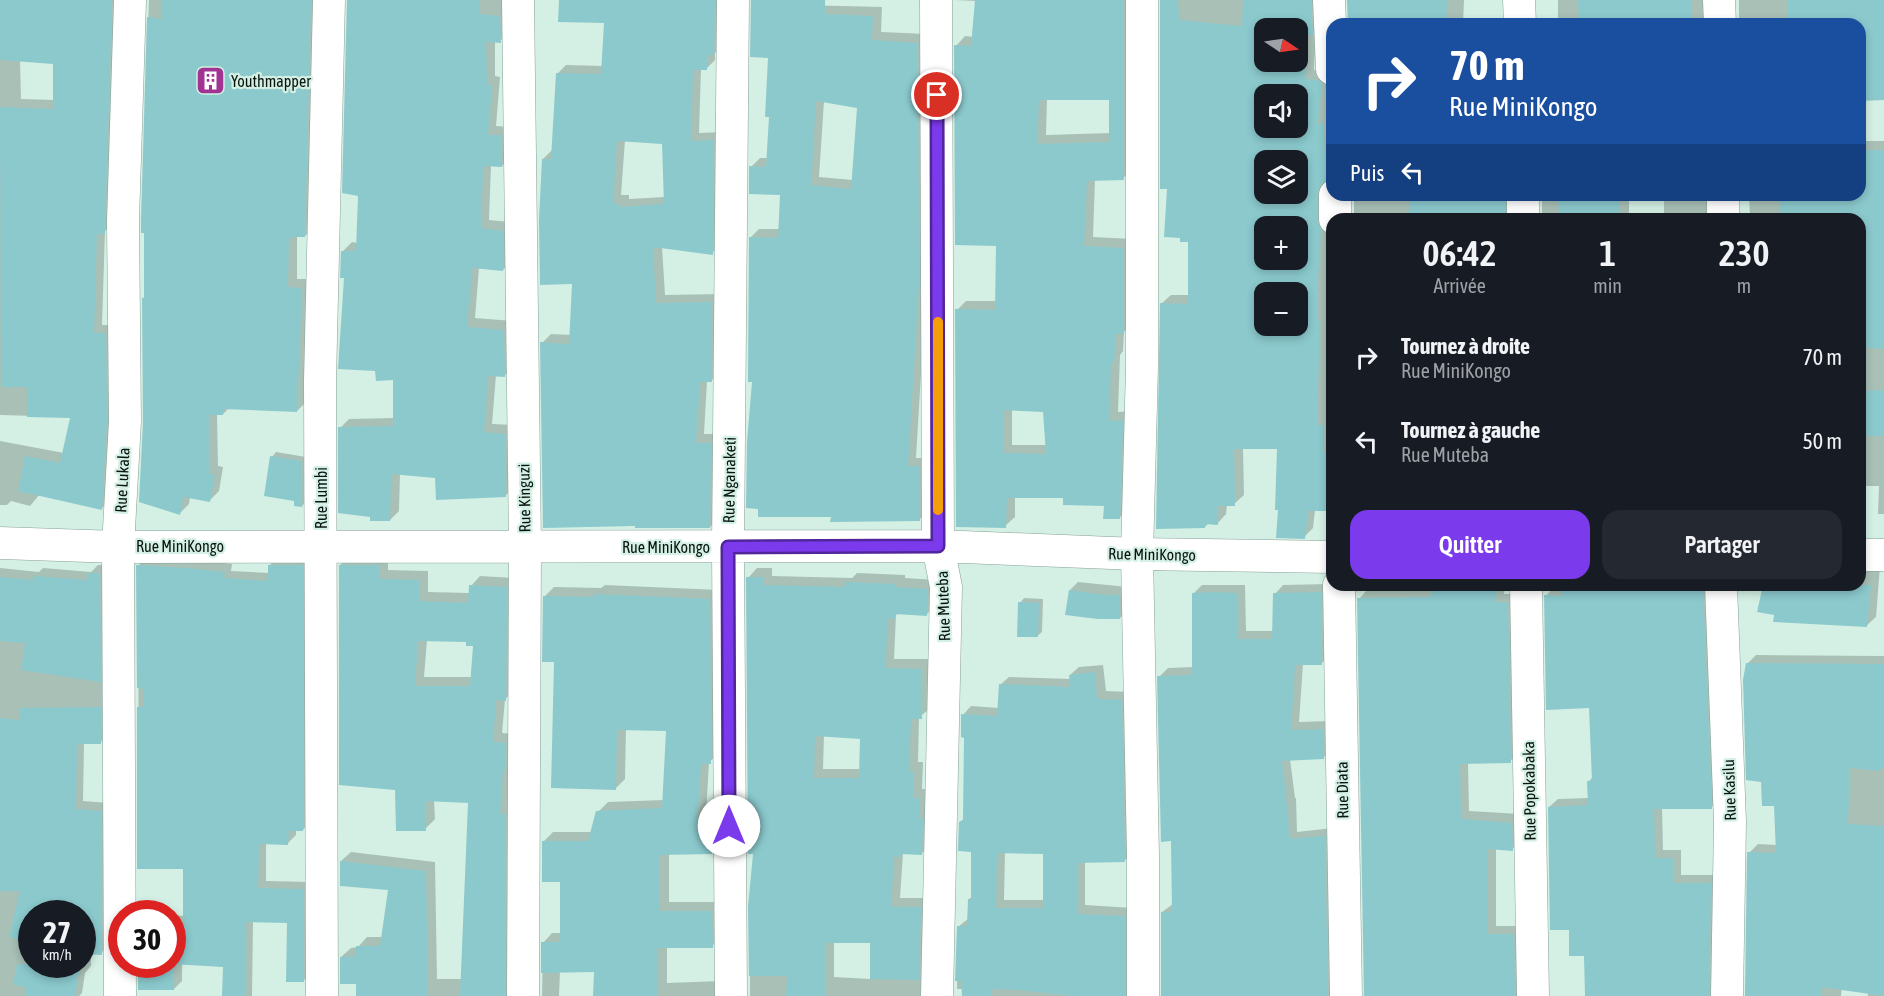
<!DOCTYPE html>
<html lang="fr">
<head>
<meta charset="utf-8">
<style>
  :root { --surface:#171b24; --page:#242831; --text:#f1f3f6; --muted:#9ea1a6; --accent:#7c3aed }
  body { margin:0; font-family:"Asap Condensed",sans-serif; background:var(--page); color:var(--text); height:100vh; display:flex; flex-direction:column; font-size:22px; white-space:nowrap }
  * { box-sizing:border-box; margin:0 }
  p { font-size:20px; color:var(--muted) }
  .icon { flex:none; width:33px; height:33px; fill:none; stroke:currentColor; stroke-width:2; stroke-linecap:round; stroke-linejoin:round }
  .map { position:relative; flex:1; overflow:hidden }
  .drawer { position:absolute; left:1326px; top:213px; width:540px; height:378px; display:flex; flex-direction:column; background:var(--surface); border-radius:18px; box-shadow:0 3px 9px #0003 }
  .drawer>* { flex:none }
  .top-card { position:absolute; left:1326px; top:18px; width:540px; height:183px; border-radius:18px; box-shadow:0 3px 9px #0003; background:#1a4fa0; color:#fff; overflow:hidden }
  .needle { width:39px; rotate:103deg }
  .fabs { position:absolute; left:1254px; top:18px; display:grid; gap:12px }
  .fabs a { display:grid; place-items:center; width:54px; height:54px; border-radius:12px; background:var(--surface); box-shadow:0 3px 9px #0003; font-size:30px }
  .speed { position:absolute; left:18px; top:900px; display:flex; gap:12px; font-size:30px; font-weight:700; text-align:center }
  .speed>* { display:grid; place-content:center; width:78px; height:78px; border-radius:50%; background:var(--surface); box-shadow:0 3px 9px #0003; line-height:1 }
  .speed small { font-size:15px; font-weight:400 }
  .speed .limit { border:9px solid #d22; background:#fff; color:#111 }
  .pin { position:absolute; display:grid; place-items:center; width:51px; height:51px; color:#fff; margin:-26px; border:3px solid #fff; border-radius:50%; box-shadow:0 2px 6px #0007 }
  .me { position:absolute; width:66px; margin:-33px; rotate:0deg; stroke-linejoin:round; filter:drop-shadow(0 0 4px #0008) }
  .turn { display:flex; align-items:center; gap:21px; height:126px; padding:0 24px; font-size:27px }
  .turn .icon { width:78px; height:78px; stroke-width:2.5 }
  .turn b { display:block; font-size:42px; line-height:51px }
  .then { display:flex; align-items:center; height:57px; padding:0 24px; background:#0003; gap:12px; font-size:22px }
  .eta { display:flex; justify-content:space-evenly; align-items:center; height:102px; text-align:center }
  .eta b { font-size:36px; font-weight:600; line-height:42px }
  .action { display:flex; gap:12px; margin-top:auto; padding:12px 24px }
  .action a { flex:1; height:69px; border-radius:18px; background:var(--accent); color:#fff; font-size:24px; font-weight:600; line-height:69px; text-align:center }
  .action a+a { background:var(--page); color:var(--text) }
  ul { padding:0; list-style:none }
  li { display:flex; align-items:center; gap:18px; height:84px; padding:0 24px }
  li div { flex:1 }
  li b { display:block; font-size:22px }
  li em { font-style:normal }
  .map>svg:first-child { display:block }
</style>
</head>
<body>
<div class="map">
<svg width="1884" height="996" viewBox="0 0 1884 996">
  <rect width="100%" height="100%" fill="#d4f0e4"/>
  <path fill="#0003" fill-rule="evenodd" d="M0 0H120L114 223 105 231 102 325H115L110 500 102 508 40 494 30 506 11 501 7 505H0V441L64 453 72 417 0 415ZM20 60 55 62 54 100 21 99Z
    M149 0H319L314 227 305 236H297V279H310L306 402 297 411 229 408 223 414H217L218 466 223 467 219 491 210 500 190 497 189 504 180 513 144 422 143 298 146 296V232L142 221Z
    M348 0H509V32L500 41H495V76L500 77 496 126 510 127 511 157 502 166 491 165 489 220 511 222 512 261 503 270 479 268 475 318 513 321V367L504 376 496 375 492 424 514 425 515 486 506 495 436 477 400 474 399 511 390 520 340 428 349 419 394 418V379L377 370 345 277 343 251 352 242 358 243 359 195Z
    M561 0H717V3H723V45L715 53V60L706 69H701L699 133 722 132 721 244 712 253 662 247 665 295 721 294 720 372 711 381H707L704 434H719V518L710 527 542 343 551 334 571 335 573 283 543 159 553 149 557 74 566 65 603 66 605 21ZM625 140 663 143 665 197 629 199V195H621Z
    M955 0H1133V169L1123 178 1095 179 1093 237 1133 239V323L1124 332 1123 351 1120 355 1118 412 1131 411 1129 508 1119 518 1105 505 1065 497 1015 496V517L1005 526 957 310 966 301H996L997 245 956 46 965 36 974 37 976 1ZM1047 99H1110L1111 133 1046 135ZM1012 409 1045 410 1047 445H1012Z
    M1161 0H1320L1316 30 1314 70 1327 71 1330 74 1326 115H1332V176L1328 177 1326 185 1332 222V249H1328L1326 311H1328V379H1332V510H1315L1313 528 1304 537 1279 509V447L1243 448 1244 495 1234 504 1227 505 1226 514 1217 524 1209 523 1205 527 1161 304 1171 295H1190V240L1169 187ZM1264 28H1298V62H1264ZM1264 94H1298V128H1264ZM1264 160H1298V194H1264ZM1264 226H1298V260H1264ZM1264 292H1298V326H1264Z
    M1349 0H1464L1463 24H1350Z
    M1558 0H1711V24H1558Z
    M1739 0H1884V99L1865 100V141H1884V514H1878L1879 486H1860V219H1747L1750 217 1749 195H1860V24H1739Z
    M761 4 882 7 881 32 927 34V272L916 458H928V511L919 520 832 516 754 381 750 238 759 229H780L782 193 751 167 760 158H768L771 116 769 56ZM824 101 859 106 853 180 819 177Z
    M1354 195H1514L1517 219H1354Z
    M1542 195H1629V219H1542Z
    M1664 195H1710L1707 214H1715L1717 219H1664Z
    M276 452 306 457V502L302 506 296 500 272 457Z
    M350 556H388V570L428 571V592L470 593 471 586 480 576 516 578 515 690 505 699 502 733 515 734 517 996H358V983L341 957 351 948 358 947 367 937H383L389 888 341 861 351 852 435 862 437 979H462L470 802 434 800 435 819 425 829 397 789 340 565ZM427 640 468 641 474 644 472 677H424Z
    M278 557H310L311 821 303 830H296V835L288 843H266V881L311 882 312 973 303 981 289 921H253L252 996H224V966L182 963V981L174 989 172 915 184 916 185 868 139 867 138 566 146 558 195 560 232 564 231 571 270 573V565Z
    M0 558V568L39 572 43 568 91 572 98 565H108V734L100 743H84L83 801 109 803V945L101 953H91V966L85 973 82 993 79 996H0ZM32 914H82V964H32Z
    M1860 564 1880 566 1876 617 1866 626 1775 614 1765 585H1860Z
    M757 568H772V576L852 578 857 573 905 575V578L937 580 936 604 927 614 899 613 896 615 894 659H930L931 708 919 717 918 762H923L922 789H928L931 844 921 854 903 853 900 898H930V996H750V907L755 853 748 578ZM824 735 862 737 861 769H823ZM834 941 872 942 871 979 834 977Z
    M1078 582 1127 587 1128 610 1120 618 1070 590Z
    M1329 584 1330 654 1322 663 1303 664 1299 722 1331 721 1332 749 1323 758 1290 759 1295 798H1296L1297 832 1333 828 1338 996H1162V912L1173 904 1172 840 1159 677 1168 668 1194 667V593L1202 585H1245L1246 631H1274L1275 594 1283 585Z
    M605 585 719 590 720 753 709 762 706 815H721V843L711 853H669V902H721L722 937 712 946 667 947V983L722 981 725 996H594V971H560L559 996H542L543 943 552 933H561L562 881 543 842 553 832H592L598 812 608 802 664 800 667 729 626 728 625 779 615 789 556 661 544 597 554 587 601 588Z
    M1435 585H1505L1504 594H1516L1519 753 1510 761 1468 762 1469 811 1520 814 1521 841 1512 849 1496 848V926H1522L1526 996H1365L1359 599 1367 590 1434 589Z
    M1567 585H1712L1719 799 1711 808 1662 807 1663 850H1681V875H1719L1720 996H1587L1586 955 1570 929 1549 807 1558 799 1589 798 1588 782 1593 777 1590 706 1546 596 1554 587 1565 588Z
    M1024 598 1043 599 1042 632 1037 636 1020 603Z
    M1756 655 1884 656V996H1868V959L1845 958 1841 996H1747L1749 853 1758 844 1777 845 1776 804 1748 663Z
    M1103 665 1106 691 1130 692 1133 852 1124 861H1085V905L1133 908 1136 996H963V989H957L958 927 969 918V899L973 896V850L960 822 965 818 966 736 963 715 971 706 999 708 1000 685 1009 677 1071 679 1070 675 1079 667ZM1005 851 1044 853 1045 900H1004Z"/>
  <path fill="#8bc9cd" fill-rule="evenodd" d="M0 0H112L105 234H97L94 333H106L107 421 102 510 18 491 25 456 60 463 70 418 27 417 28 387H1L0 107 53 109V64L0 60Z
    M162 0H311L305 237H289L288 287 302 288 297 412 223 409V415H209V474L215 475 210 502 183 497 180 515 139 502 143 422 142 298H144V233H141V221L147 17 161 19Z
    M347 0H480V14L500 16 501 43 486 42 487 85H492L488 135H502V167L483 166 481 228 503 231V271L472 268 467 327 504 330 505 377 488 376 484 432 506 434V497L436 500 435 478 391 474 390 521H370V517L338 513V427L393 426V380L376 381 375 371 338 369 344 278H340L341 251H356L358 196 342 193Z
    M559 0H715L714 55H707V70H693L691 141 714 140 713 255 653 247 656 303 712 302V382H700L696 443H711L710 528H635V526L543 528 540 342 569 344 572 284 540 285 539 219 542 159H551L556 73 601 74 604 23 558 22ZM617 141 662 144 664 204 620 207V204L613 203Z
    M751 0H825V14L873 16 872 40 918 43 919 282 908 466H920V521L830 522 831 517H758V509L746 508 747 442 752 382H748L749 237 778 238 780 195 749 194V166L766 167 769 117H765L768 58 750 57ZM816 101 857 108 851 189 811 185Z
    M975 0H1124V180L1087 181 1084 246 1124 248V334H1116L1114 362H1111L1109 421 1123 420 1120 519H1103L1104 506 1063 505V498H1007L1006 528 956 527 955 309 995 310 996 246 955 245 954 45 971 46ZM1039 100H1109V142L1037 144ZM1003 410 1043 412 1046 454 1003 453Z
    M1160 0H1178L1179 20 1242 26 1243 0H1311L1313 35H1307L1305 79 1318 80 1322 83 1318 124 1323 123 1326 168V179L1320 186 1317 195V219L1321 230 1317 296 1318 320H1320L1317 425H1324V452H1329L1328 511H1308L1305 539 1276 538 1278 510H1275L1277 449H1234L1235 506H1218V525L1205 524V528L1156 529 1160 303 1188 304V242H1180V238L1164 237 1167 189H1160ZM1264 28H1298V62H1264ZM1264 94H1298V128H1264ZM1264 160H1298V194H1264ZM1264 226H1298V260H1264ZM1264 292H1298V326H1264Z
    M1347 0H1447L1446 24H1348Z
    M1578 0H1692L1691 24H1579Z
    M1788 0H1884V100L1860 101V24H1788Z
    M1860 150H1884V349L1860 347V219H1779L1781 196 1830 199V195H1860Z
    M1410 195H1505V219H1408Z
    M1558 195H1620V219H1559Z
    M1884 390V436H1860V391Z
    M270 456 302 461V507L294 506V501L264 496Z
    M136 565 186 568 225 572 224 578 268 581V565H303V831H289L288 845 259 844 258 888 304 889V982H286L287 923 246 922 245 996H222L223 967 172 964V923L183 924V869H137V707H143L144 689 137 688Z
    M339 565H379V579L419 580V601L468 603 469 585 507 587 506 701 496 700 493 742 506 743V769H503L500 813 506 814 505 996H460L468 803 425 801 426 831H396L395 790 339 785ZM418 641 466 642V646H473L470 686H415Z
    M88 573H100L101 682 21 670 25 643 0 641V577L33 580V576L88 580Z
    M746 577H763V585L846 587V582L896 584V587L928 589 927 616 895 614V619L888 618 885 668 921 669 922 719H911L909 771H914L913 798H919L920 818 923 819 922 855 901 854 900 857H894L891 907H921L919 980 870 979V943H825V996H786L787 976H749L748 907 753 854H748ZM815 736 860 739 859 778H814Z
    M1433 585H1497L1496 602H1508L1511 763 1460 764 1461 819 1512 823 1513 851 1488 849V934H1514L1515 996H1364L1357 598 1430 597Z
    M1600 585 1669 587V585H1703L1712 809H1654L1655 858H1673V883H1711L1709 996H1585L1584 956H1569V930H1550L1548 807 1588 805 1587 781H1592L1589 708 1546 710 1544 595 1562 596V588L1600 589Z
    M1763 585H1871L1867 627 1773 622 1774 615 1757 612Z
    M1069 590 1104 595H1120V619H1098L1065 615Z
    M1212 592 1237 593 1238 639H1272L1273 593 1321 592 1322 665H1295L1291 730 1323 729 1324 759 1282 761 1287 806H1288L1289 839 1325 836 1328 996H1161V912H1172L1171 841 1161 842 1157 676 1192 675V593Z
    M594 594 710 599 711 764H701L697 824H712V854L660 855V911H712L713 948H658V996H593L594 972 541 973V942H560V882H542V841H588L596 811 662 808 666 731 617 730 616 790 551 788 554 662H542L543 596 593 597Z
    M1018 602 1039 603 1038 637H1017Z
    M1746 663 1884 664V768H1881L1880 771 1850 768 1848 824 1884 826V996L1821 987V996H1745L1747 852 1776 853 1774 806H1762L1761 782 1746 780 1743 680Z
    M1095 672 1097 699 1122 700 1125 862 1077 863V914L1125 916V996H1073L1018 990 991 989V996H962L961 981H955L957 926H967L968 899H971V852L958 851 959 822 963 820 964 738 961 737V714L997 716 999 684 1070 687 1069 675ZM997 853 1043 854V908H996Z
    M101 707V744H77L76 809 101 811 102 955 82 954V914H32V943L9 937 20 891H0V718L20 720V708Z
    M340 861 426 871 428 996H356V984H340V957L356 956V946H380L388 890 340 886Z
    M17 964H80L75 996H26V987L13 985Z
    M138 964H174V990H138Z"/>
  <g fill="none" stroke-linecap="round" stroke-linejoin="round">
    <defs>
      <path id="minor" d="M518 0 525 546 523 996
        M936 0 938 546 946 587 937 996
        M1142 0V367L1137 554 1143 857V996
        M1329 0 1332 69
        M1519 0 1520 24
        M1719 0 1720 24
        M1523 195V219
        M1335 219V195
        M1723 219V195
        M0 543 118 547 938 546 1137 554 1332 557
        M1860 555H1884
        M1339 585 1346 996
        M1526 585 1533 996
        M1721 585 1730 822 1727 996
        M120 996 118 547 125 421 123 221 130 0
        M322 996 320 381 329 0
        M731 996 728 547 733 0"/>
    </defs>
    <use href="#minor" stroke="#87a196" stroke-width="33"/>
    <use href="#minor" stroke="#fff" stroke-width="32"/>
  </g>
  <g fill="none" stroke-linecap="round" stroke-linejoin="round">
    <defs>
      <path id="route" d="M729 826 728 547 938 546 937 95"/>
    </defs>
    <use href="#route" stroke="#51269a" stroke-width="15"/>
    <use href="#route" stroke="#7c3aed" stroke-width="10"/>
    <path stroke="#f59e0b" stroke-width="10" d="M938 322V510"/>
  </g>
  <defs>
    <symbol id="building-square" viewBox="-11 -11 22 22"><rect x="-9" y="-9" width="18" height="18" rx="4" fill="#a13393" stroke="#d4f0e4"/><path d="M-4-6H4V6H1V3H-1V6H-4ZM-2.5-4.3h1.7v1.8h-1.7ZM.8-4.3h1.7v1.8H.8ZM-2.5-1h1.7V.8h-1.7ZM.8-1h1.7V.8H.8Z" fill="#fff"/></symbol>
  </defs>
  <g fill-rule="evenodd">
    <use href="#building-square" x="194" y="64" width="33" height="33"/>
  </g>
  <g text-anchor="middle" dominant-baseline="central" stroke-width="4.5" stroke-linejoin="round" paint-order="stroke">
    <g font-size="16" fill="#09130f" stroke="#d4f0e4" text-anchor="start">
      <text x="231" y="81">Youthmapper</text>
    </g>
    <g font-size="16" fill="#09130f" stroke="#d4f0e4">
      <text transform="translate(122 480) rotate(-87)">Rue Lukala</text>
      <text transform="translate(729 480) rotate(-89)">Rue Nganaketi</text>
      <text transform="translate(321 498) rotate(-90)">Rue Lumbi</text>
      <text transform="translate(524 498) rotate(-91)">Rue Kinguzi</text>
      <text x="180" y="546">Rue MiniKongo</text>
      <text x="666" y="547">Rue MiniKongo</text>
      <text transform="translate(1152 554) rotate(1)">Rue MiniKongo</text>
      <text transform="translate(943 606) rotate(-92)">Rue Muteba</text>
      <text transform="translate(1342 790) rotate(-91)">Rue Diata</text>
      <text transform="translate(1729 790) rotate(-92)">Rue Kasilu</text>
      <text transform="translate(1529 791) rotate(-91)">Rue Popokabaka</text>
    </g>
  </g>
</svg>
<div class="fabs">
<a><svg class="needle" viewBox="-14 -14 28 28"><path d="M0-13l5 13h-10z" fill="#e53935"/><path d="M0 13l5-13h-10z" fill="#9ea1a6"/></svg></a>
<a><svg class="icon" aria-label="sound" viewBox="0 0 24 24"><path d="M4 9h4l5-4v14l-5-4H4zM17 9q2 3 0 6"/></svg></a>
<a><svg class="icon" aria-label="layers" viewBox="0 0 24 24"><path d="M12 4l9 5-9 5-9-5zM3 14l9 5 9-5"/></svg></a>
<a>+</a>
<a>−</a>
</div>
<div class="speed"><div>27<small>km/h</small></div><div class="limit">30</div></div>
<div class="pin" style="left:937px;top:95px;background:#d93025"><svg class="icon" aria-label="arrive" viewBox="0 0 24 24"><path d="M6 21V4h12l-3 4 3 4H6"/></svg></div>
<svg class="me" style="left:729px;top:826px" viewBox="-20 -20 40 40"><circle r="19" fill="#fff"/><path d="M0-13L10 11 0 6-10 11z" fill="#7c3aed"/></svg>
<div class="top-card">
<div class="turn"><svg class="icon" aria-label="right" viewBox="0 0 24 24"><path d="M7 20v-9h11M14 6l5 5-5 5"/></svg><div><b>70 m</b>Rue MiniKongo</div></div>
<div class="then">Puis<svg class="icon" aria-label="left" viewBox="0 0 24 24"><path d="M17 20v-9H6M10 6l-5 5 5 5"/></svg></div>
</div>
<section class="drawer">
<div class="eta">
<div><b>06:42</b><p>Arrivée</p></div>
<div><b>1</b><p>min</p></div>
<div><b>230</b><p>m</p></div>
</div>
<ul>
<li><svg class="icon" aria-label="right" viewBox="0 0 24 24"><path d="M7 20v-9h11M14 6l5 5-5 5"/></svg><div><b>Tournez à droite</b><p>Rue MiniKongo</p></div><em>70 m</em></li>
<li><svg class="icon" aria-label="left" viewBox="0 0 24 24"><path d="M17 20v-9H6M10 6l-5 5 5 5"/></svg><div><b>Tournez à gauche</b><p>Rue Muteba</p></div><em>50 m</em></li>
</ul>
<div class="action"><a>Quitter</a><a>Partager</a></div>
</section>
</div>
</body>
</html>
